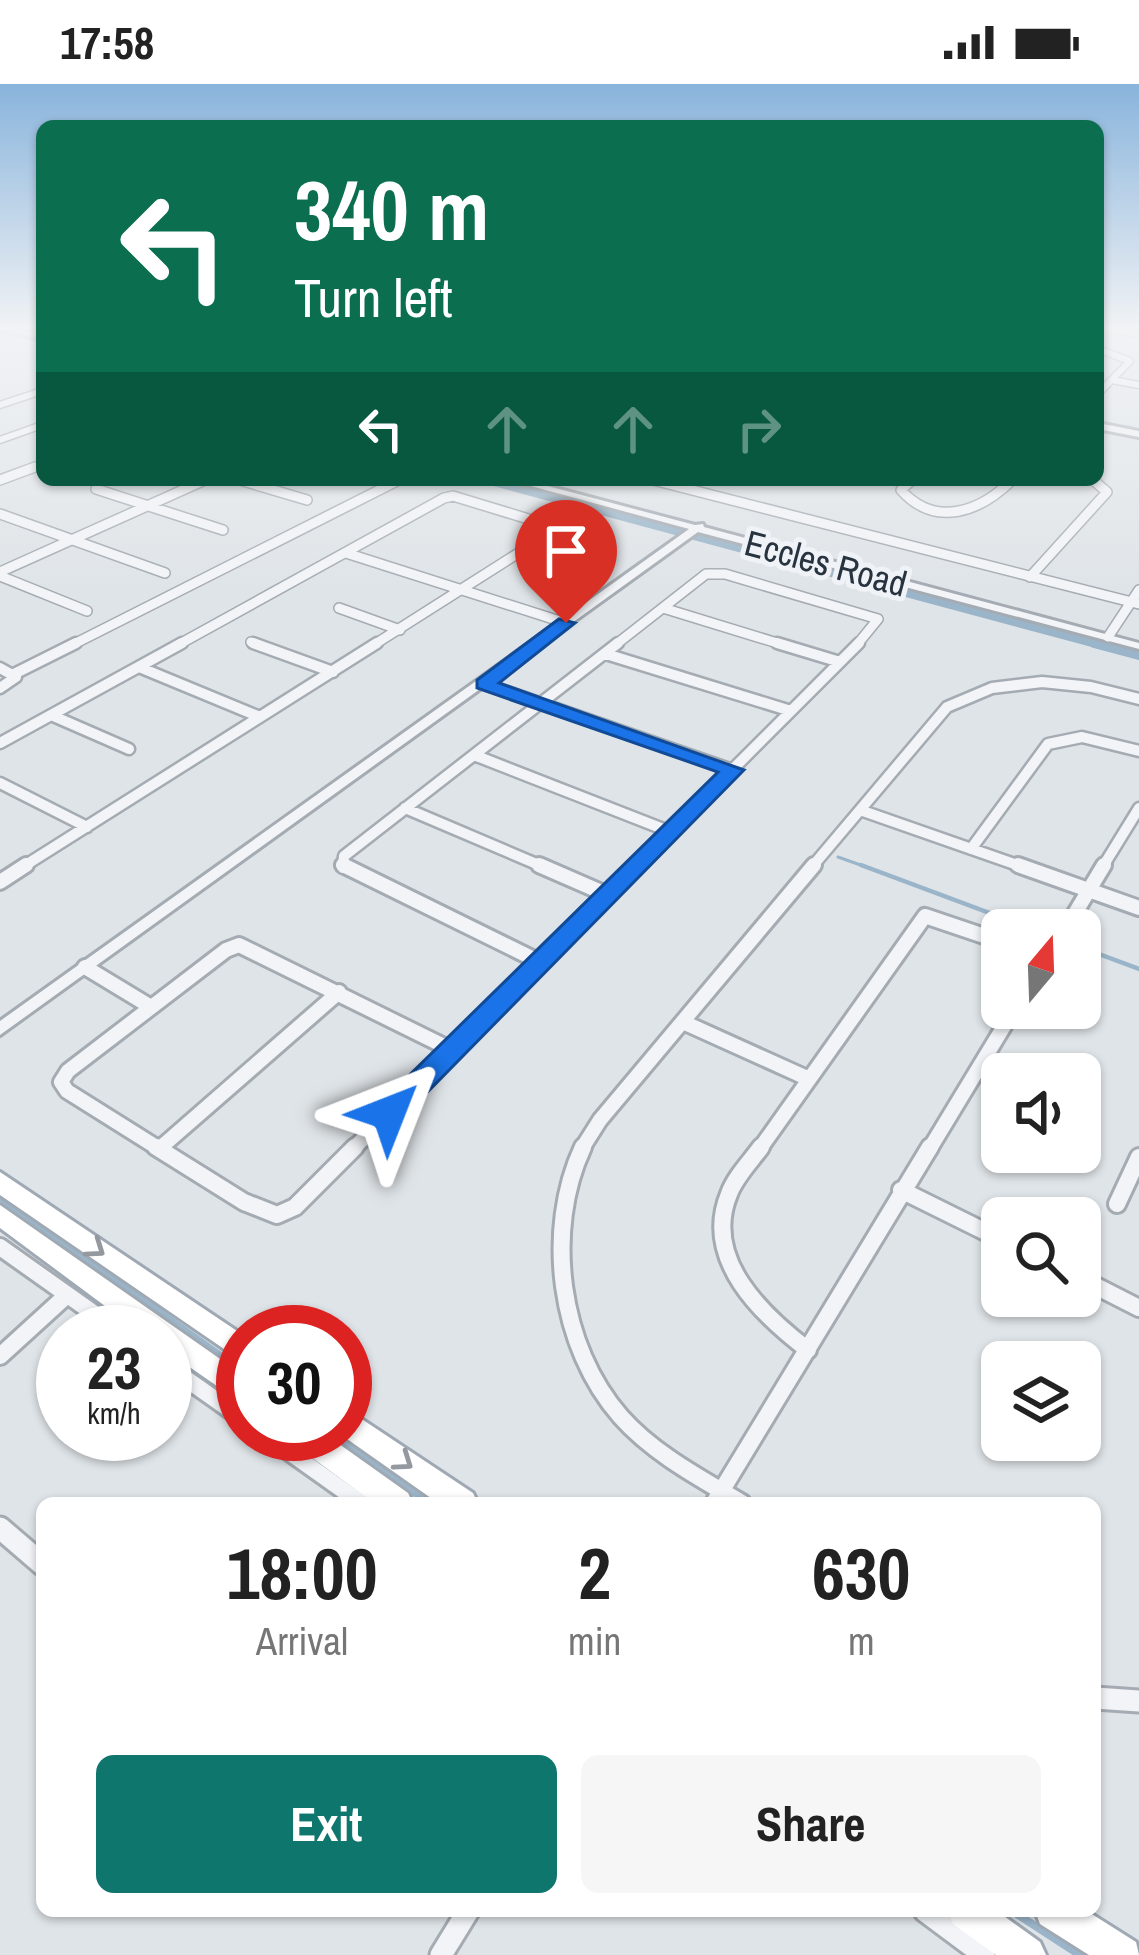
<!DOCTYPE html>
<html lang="en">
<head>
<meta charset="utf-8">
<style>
  :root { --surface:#fff; --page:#f6f6f6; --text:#222; --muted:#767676; --accent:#0f766e }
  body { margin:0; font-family:"Archivo Narrow",sans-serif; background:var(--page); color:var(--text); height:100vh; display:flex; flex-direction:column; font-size:45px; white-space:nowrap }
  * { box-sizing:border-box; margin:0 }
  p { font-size:39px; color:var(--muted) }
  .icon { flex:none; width:66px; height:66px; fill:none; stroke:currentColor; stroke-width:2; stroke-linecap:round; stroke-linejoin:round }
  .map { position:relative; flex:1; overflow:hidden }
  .side { position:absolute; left:36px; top:1413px; width:1065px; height:420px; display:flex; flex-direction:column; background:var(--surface); border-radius:18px; box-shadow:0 3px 9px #0004 }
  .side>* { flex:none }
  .top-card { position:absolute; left:36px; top:36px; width:1068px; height:366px; border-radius:18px; box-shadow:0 3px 9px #0004; background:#0b6e4f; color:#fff; overflow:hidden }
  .needle { width:78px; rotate:19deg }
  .tools { position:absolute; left:981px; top:825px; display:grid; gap:24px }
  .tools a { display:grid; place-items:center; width:120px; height:120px; border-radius:18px; background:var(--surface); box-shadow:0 3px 9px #0004; font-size:60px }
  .speed { position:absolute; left:36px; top:1221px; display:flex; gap:24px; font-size:60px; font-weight:700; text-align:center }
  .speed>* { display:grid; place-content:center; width:156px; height:156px; border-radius:50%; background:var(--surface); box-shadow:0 3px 9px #0004; line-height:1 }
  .speed small { font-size:30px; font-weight:400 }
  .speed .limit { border:18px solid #d22; background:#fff; color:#111 }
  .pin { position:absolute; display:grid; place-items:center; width:102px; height:102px; color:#fff; margin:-123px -51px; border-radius:50% 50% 50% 0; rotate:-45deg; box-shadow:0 0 12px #0007 }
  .pin .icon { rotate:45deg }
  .me { position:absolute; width:132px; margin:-66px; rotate:45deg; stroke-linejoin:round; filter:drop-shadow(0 0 9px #0008) }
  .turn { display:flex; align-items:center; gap:42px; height:252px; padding:0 60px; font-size:54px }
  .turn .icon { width:156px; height:156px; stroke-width:2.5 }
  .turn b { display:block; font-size:84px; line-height:102px }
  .lanes { display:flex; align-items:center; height:114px; padding:0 60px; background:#0003; justify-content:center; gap:60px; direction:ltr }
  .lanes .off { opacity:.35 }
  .eta { display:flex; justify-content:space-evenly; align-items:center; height:204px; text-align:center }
  .eta b { font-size:72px; font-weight:700; line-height:84px }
  .button { display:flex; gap:24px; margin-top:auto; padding:24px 60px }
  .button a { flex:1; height:138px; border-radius:18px; background:var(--accent); color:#fff; font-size:48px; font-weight:700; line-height:138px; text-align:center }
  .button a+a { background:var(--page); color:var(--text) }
  .status { display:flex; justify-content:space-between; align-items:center; height:84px; padding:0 60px; background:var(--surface); direction:ltr }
  .status svg { height:33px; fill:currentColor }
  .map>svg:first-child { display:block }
</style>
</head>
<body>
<div class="status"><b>17:58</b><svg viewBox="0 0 49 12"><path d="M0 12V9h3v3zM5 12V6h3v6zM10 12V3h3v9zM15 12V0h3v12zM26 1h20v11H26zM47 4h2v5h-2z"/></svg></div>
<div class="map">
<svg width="1139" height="1871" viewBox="0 0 1139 1871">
  <rect width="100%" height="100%" fill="#dfe4e8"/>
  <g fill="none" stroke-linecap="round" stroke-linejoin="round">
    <path stroke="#9ab5c9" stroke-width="3" d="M0 247 42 258
      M838 773 869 784"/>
    <path stroke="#9ab5c9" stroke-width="4.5" d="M861 781 1035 846
      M1080 863 1139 885"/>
    <path stroke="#9ab5c9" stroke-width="6" d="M0 1114 243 1287
      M331 1350 428 1419"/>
    <path stroke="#9ab5c9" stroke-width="8" d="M1012 1827 1080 1871"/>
    <path stroke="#9ab5c9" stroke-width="9" d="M488 396 1105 562"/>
    <path stroke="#9ab5c9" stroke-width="10" d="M1094 559 1139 571"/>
    <defs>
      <path id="minor-far5" d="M1110 245 1139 250
        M1098 265 1130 277 1098 310
        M1112 296 1139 301
        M0 321 42 307
        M0 356 42 341
        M27 386 42 380"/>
      <path id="minor-far4" d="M0 396 35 383
        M240 396 307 416
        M653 396 1139 520
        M912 396 901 406C936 445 981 427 1012 396
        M96 405 223 446
        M0 430 165 489
        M346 469 566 539
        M0 488 205 396
        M0 492 87 527
        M1030 493 1107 408 1093 396
        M339 524 400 546
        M663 524 787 562
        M1108 553 1139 506
        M251 558 261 562
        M70 562 399 396
        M176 562 444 414 453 412 558 444 372 562
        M614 562 706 490H725L878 535 856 562"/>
      <path id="minor-far3" d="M253 559 333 588
        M777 559 840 578
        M606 570 791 627
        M139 583 260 633
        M0 584 16 593 0 604
        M14 590 76 559
        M484 600 733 686
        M51 631 129 665
        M0 659 182 559
        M474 671 671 748
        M0 699 87 743
        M405 724 546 784
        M860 726 1026 784
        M971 765 1048 660 1082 653 1139 667
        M21 784 377 559
        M343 784 344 772 618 559
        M634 784 859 559
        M811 784 947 623 992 604 1042 598 1091 603 1139 615
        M1102 784 1139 724"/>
      <path id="minor-far2" d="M343 781 540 878
        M539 781 608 811
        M1018 781 1139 824
        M0 798 26 781
        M1065 846 1104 781
        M540 878 637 781
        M85 883 151 923
        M683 938 807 994
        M452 966 540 878
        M159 1065 339 908
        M161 1066 67 1007 61 998 68 987 226 866 239 861 452 966
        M352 1066 452 966
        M581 1066 600 1036 814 781
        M759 1066 925 832 1002 858
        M929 1066 1015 924"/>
      <path id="minor-far1" d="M156 1063 244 1118 277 1131 295 1123 355 1063
        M583 1063C544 1146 559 1263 621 1333 654 1370 700 1394 742 1419
        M761 1063C751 1077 735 1093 729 1110 702 1175 762 1231 808 1266
        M901 1106 1002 1156
        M1117 1120 1139 1073
        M0 1163 120 1248
        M1080 1194 1139 1224
        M0 1272 67 1211
        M165 1280 243 1335
        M264 1350 361 1419
        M714 1419 930 1063"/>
      <path id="minor" d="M0 1444 42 1480
        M1095 1614 1139 1617
        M925 1827 984 1871
        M441 1871 468 1827"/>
      <path id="tertiary" d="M12 245 42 250V254L12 247Z
        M1098 339 1139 347V353L1098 345Z
        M509 396H525L695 441 703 440 704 443 1139 559V565L698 448 0 951V937L689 445Z"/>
      <path id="primary" d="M0 1088 243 1251V1278L0 1111Z
        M0 1121 243 1291V1320L165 1266V1248H140L0 1144Z
        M345 1324 473 1409 478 1419H438L340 1350H345Z
        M288 1350H325L408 1409 413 1419H374L292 1359Z
        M948 1827H997L1040 1858 1046 1871H996L953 1840Z
        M1035 1827H1087L1136 1858 1139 1871H1089L1040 1840Z"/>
    </defs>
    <use href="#minor-far5" stroke="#a4abb2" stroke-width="9"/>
    <use href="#minor-far4" stroke="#a4abb2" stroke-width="12"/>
    <use href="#minor-far3" stroke="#a4abb2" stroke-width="15"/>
    <use href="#minor-far2" stroke="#a4abb2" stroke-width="20"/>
    <use href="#minor-far1" stroke="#a4abb2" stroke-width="22"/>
    <use href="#minor" stroke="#a4abb2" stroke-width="27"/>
    <use href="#tertiary" stroke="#a4abb2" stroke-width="6"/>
    <use href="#primary" stroke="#9fa9b4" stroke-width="6"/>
    <use href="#minor-far5" stroke="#f2f4f7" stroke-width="6"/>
    <use href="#minor-far4" stroke="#f2f4f7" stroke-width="9"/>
    <use href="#minor-far3" stroke="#f2f4f7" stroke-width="10"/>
    <use href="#minor-far2" stroke="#f2f4f7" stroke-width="14"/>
    <use href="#minor-far1" stroke="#f2f4f7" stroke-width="16"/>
    <use href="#minor" stroke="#f2f4f7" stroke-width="21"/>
    <use href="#tertiary" fill="#f2f4f7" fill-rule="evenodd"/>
    <use href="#primary" fill="#fff" fill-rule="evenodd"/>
  </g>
  <defs><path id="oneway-chevron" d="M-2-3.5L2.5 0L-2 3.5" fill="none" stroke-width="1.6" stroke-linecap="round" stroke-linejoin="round" transform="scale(3)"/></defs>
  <g stroke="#9499a0">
    <use href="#oneway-chevron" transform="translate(96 1165) rotate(35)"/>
    <use href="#oneway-chevron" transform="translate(404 1378) rotate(35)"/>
  </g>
  <linearGradient id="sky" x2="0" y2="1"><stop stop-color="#89b4dc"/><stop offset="0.48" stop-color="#f1f3f5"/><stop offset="1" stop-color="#f1f3f5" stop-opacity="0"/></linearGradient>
  <rect width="1139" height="507" fill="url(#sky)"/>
  <path fill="#1a73e8" stroke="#114b97" stroke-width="3" d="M559 535 575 539 499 599 744 686 399 1037H379L374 1029 379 1021 718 688 477 604V596Z"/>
  <g text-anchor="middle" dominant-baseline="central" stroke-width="10" stroke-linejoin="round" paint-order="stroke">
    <g font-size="36" fill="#283340" stroke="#eff2f6">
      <text transform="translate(826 479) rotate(15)">Eccles Road</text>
    </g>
  </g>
</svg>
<div class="tools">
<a><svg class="needle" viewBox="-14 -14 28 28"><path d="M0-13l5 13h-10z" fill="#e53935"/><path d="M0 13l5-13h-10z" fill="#767676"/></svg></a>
<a><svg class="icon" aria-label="sound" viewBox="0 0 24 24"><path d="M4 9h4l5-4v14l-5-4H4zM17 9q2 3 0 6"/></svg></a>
<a><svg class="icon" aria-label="search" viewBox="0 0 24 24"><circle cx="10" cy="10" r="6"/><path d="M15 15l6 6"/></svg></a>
<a><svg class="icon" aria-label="layers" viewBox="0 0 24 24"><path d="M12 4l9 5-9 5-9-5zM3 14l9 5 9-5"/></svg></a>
</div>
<div class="speed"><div>23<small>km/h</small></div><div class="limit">30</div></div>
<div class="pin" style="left:566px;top:539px;background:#d93025"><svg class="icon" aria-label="arrive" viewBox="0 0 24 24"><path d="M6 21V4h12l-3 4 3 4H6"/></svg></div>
<svg class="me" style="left:389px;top:1029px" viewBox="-20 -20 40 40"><path d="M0-17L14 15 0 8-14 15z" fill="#1a73e8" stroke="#fff" stroke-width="4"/></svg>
<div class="top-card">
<div class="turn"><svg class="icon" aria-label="left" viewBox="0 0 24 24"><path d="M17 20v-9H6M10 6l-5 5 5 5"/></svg><div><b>340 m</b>Turn left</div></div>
<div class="lanes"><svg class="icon" aria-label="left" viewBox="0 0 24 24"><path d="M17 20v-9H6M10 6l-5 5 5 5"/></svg><svg class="icon off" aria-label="ahead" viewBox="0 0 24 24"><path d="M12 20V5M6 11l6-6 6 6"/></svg><svg class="icon off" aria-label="ahead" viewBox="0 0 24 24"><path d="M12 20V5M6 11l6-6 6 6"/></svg><svg class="icon off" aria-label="right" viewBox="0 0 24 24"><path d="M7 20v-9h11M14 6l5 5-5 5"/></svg></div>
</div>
<section class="side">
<div class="eta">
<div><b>18:00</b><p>Arrival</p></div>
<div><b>2</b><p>min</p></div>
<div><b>630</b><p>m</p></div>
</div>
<div class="button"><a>Exit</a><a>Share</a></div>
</section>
</div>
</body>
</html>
